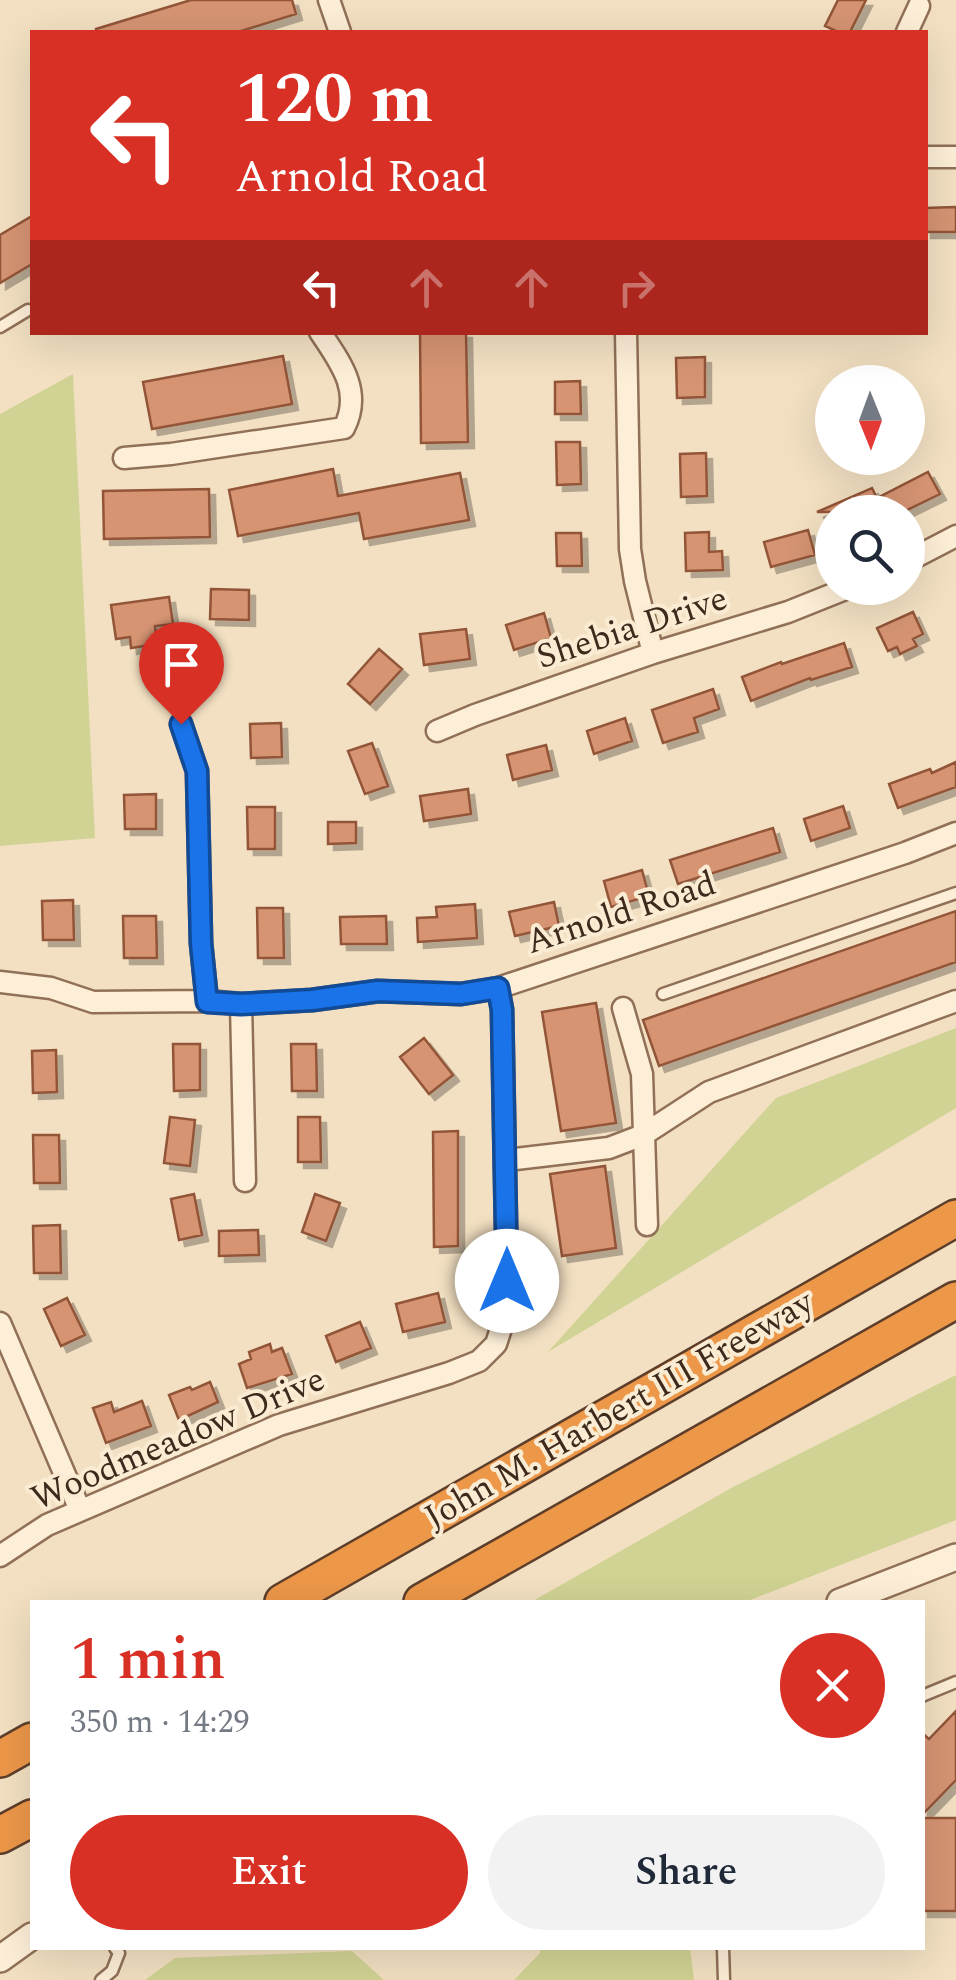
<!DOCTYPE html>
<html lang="en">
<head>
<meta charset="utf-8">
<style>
  :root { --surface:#fff; --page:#f2f2f3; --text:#1f2937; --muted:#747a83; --accent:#d93025 }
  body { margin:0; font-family:Spectral,serif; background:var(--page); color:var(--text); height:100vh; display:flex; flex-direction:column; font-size:38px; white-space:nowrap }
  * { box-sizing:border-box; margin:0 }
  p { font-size:32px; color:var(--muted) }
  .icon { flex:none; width:55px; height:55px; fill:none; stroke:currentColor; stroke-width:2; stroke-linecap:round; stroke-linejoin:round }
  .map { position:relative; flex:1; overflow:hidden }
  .side { position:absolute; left:30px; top:1600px; width:895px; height:350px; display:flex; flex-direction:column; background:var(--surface); border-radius:0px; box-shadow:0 10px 40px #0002 }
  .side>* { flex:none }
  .hud { position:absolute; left:30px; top:30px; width:898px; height:305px; border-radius:0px; box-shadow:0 10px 40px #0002; background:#d93025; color:#fff; overflow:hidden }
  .needle { width:65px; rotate:179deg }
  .buttons { position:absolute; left:815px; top:365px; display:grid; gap:20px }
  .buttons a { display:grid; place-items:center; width:110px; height:110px; border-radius:50%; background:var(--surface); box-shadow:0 10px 40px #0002; font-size:50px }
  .pin { position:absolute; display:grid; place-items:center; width:85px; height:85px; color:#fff; margin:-102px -42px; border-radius:50% 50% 50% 0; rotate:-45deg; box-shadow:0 0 10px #0007 }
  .pin .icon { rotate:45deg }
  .me { position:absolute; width:110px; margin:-55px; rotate:0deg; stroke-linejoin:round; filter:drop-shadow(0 0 8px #0008) }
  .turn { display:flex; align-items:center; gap:35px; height:210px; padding:0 40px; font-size:45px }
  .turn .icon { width:130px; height:130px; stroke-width:2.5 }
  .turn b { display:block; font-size:70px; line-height:85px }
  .lanes { display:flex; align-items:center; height:95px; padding:0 40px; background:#0003; justify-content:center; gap:50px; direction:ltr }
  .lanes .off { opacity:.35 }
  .round { display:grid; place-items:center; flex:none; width:105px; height:105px; border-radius:52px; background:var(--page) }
  .head { display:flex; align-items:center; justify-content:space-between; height:170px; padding:0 40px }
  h1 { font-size:60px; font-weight:600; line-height:75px; color:var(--accent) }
  .action { display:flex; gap:20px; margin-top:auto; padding:20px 40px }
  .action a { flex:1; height:115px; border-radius:60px; background:var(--accent); color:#fff; font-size:40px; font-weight:600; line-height:115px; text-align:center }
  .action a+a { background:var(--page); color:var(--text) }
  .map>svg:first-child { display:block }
</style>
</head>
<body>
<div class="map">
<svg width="956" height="1980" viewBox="0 0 956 1980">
  <defs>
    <filter id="shadow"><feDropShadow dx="6" dy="6" stdDeviation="0" flood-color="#0004"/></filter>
  </defs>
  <rect width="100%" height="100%" fill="#f3e0c2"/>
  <path fill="#d1d394" d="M73 374 95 838 0 846V414Z
    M956 1028V1108L548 1352 776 1098Z
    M956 1375V1520L745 1602H531L733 1487Z
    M539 1948H690L694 1980H514L540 1953Z
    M352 1951 384 1980H145L175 1958Z"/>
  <path fill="#d69473" stroke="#925539" stroke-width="2.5" filter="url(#shadow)" d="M191 0H292L296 14 238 32H96V29Z
    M838 0H866L850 32H838L825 26Z
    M956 207V232H925V208Z
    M32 216V264L0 283V235Z
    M420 332H466L468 442 421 443Z
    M283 356 292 404 152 429 143 382Z
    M705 357V397L677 398 676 358Z
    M580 381 581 414H555V382Z
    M556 442H580L581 484 557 485Z
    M706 453 707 496 681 497 680 454Z
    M333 469 338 496 460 473 469 520 364 539 359 513 238 536 229 490Z
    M928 472 940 494 903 512 899 505 883 512H817L872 488 877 498Z
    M209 489 210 537 104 539 103 491Z
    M808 530 815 555 771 567 764 542Z
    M709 532V552L722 551 723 570 686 571 685 533Z
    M556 533H581L582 566H557Z
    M211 589 249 590V620L210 619Z
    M169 597 173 624 155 626 157 644 131 648 130 637 116 639 111 605Z
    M913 612 923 634 913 639 917 646 900 654 897 647 888 651 877 628Z
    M544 613 551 638 514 650 506 625Z
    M466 629 470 659 424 665 420 634Z
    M844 643 852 667 811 680 810 678 751 701 742 677 781 662 782 664Z
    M379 649 402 669 370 704 348 684Z
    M713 689 719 709 694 718 698 732 663 743 652 710Z
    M625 718 632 741 594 754 587 731Z
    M281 723 282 757 251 758 250 724Z
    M372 743 388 786 365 794 348 751Z
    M546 745 552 770 513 780 507 755Z
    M956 762V787L898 808 889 784 930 769 932 773Z
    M468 789 471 814 424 821 420 796Z
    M156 794V829H125L124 795Z
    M843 806 850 828 811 841 804 819Z
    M247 807H275V849H248Z
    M328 822H356V843L328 844Z
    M773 828 780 852 678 884 670 860Z
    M642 870 649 896 611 907 604 881Z
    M73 900 74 940H43L42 901Z
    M554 902 559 926 515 936 509 912Z
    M475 904 477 938 418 942 417 918 437 917 436 907Z
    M257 908H283L284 958H258Z
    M956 911V962L659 1066 643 1020Z
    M123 916H156L157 958H124Z
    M386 916 387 944H341L340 917Z
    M596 1003 616 1123 561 1131 542 1012Z
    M424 1038 453 1075 429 1094 400 1057Z
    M173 1044H200V1090L174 1091Z
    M291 1044H316L317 1091H292Z
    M56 1050 57 1092 33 1093 32 1051Z
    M170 1117 195 1120 190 1166 164 1163Z
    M298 1117H320L321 1162H298Z
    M458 1131V1246L434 1247 433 1132Z
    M33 1135H59L60 1183H34Z
    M605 1166 616 1248 562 1256 550 1174Z
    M194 1194 202 1235 179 1240 171 1199Z
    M315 1194 340 1203 326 1241 302 1232Z
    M60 1225 61 1273H34L33 1226Z
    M258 1230 259 1255 219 1256V1231Z
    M438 1293 445 1322 403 1332 396 1304Z
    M67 1298 85 1335 61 1346 44 1309Z
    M360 1322 371 1348 336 1362 326 1336Z
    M270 1344 272 1352 282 1348 292 1374 247 1388 239 1364 251 1359 249 1352Z
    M210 1382 218 1402 179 1420 169 1395 190 1387 192 1390Z
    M142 1401 151 1426 106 1443 93 1408 111 1402 114 1412Z
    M956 1711V1780L922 1815V1733L929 1739Z
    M922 1818H956V1911H922Z"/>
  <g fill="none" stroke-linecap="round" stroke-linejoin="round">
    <defs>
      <path id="service" d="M0 327 28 310
        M663 994 956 893
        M922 1696 956 1682
        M723 1948 724 1980
        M101 1980 112 1971 119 1953 115 1948"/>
      <path id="minor" d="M329 0 340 32
        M907 32 919 6
        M925 157H956
        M626 332 630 549 635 581 653 653
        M124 458 171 454 344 428C363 391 340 362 320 332
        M908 561 956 536
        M181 724 197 771 201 943 207 1001
        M437 731 475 715 653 653 788 612 848 588
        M0 982 51 988 93 1002 207 1001 241 1004 312 1000 378 991 461 994 498 988 905 853 956 833
        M241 1004 245 1181
        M623 1008 642 1074 647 1225
        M507 1160 609 1148 643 1135 709 1092 956 1001
        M0 1323 80 1510
        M0 1556 47 1525 279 1425 449 1373 479 1361 496 1344 506 1313 507 1281 502 1009 498 988"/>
      <path id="tertiary" d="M840 1602 956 1557
        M0 1959 32 1936"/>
      <path id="motorway" d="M283 1602 956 1218
        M422 1602 956 1300
        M0 1759 32 1741
        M0 1835 32 1818"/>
    </defs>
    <use href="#service" stroke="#907056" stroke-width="15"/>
    <use href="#minor" stroke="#907056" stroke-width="25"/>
    <use href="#tertiary" stroke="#907056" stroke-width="30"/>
    <use href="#motorway" stroke="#5d3e2b" stroke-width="40"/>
    <use href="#service" stroke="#fdeed7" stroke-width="10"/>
    <use href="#minor" stroke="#fdeed7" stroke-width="20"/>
    <use href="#tertiary" stroke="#fdeed7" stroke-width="25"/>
    <use href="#motorway" stroke="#ed9749" stroke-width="35"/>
  </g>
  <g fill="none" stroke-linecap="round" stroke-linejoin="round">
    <defs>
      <path id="route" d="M181 724 197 771 201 943 207 1002 241 1004 312 1000 378 991 461 994 498 988 502 1010 507 1281"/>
    </defs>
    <use href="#route" stroke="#114b97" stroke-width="25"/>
    <use href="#route" stroke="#1a73e8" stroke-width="18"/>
  </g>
  <g text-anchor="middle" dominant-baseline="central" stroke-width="8" stroke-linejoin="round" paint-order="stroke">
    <g font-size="35" fill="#3e2a1c" stroke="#faebd3">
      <text transform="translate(632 628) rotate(-18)">Shebia Drive</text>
      <text transform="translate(621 913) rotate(-18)">Arnold Road</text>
      <text transform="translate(619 1410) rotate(-30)">John M. Harbert III Freeway</text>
      <text transform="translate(178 1439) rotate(-23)">Woodmeadow Drive</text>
    </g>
  </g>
</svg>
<div class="buttons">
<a><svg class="needle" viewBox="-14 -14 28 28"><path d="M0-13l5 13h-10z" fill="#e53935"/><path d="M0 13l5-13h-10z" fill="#747a83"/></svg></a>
<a><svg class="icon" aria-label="search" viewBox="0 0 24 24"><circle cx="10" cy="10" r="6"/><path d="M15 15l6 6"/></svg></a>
</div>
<div class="pin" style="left:181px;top:724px;background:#d93025"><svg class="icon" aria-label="arrive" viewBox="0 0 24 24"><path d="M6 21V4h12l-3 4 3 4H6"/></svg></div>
<svg class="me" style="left:507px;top:1281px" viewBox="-20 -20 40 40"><circle r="19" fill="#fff"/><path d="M0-13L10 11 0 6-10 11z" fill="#1a73e8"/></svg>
<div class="hud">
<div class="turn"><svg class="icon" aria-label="left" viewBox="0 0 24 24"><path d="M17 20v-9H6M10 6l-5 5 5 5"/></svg><div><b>120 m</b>Arnold Road</div></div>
<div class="lanes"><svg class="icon" aria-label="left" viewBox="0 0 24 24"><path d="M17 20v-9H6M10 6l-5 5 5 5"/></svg><svg class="icon off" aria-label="ahead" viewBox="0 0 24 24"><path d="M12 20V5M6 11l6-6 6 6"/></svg><svg class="icon off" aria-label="ahead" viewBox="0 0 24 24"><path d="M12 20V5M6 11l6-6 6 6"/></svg><svg class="icon off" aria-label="right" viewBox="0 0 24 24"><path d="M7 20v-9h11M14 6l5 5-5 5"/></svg></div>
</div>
<section class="side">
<div class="head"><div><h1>1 min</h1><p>350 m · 14:29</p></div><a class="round" style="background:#d93025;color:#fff"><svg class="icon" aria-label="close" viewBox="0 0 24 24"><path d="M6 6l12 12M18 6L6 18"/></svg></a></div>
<div class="action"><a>Exit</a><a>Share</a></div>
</section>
</div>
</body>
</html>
